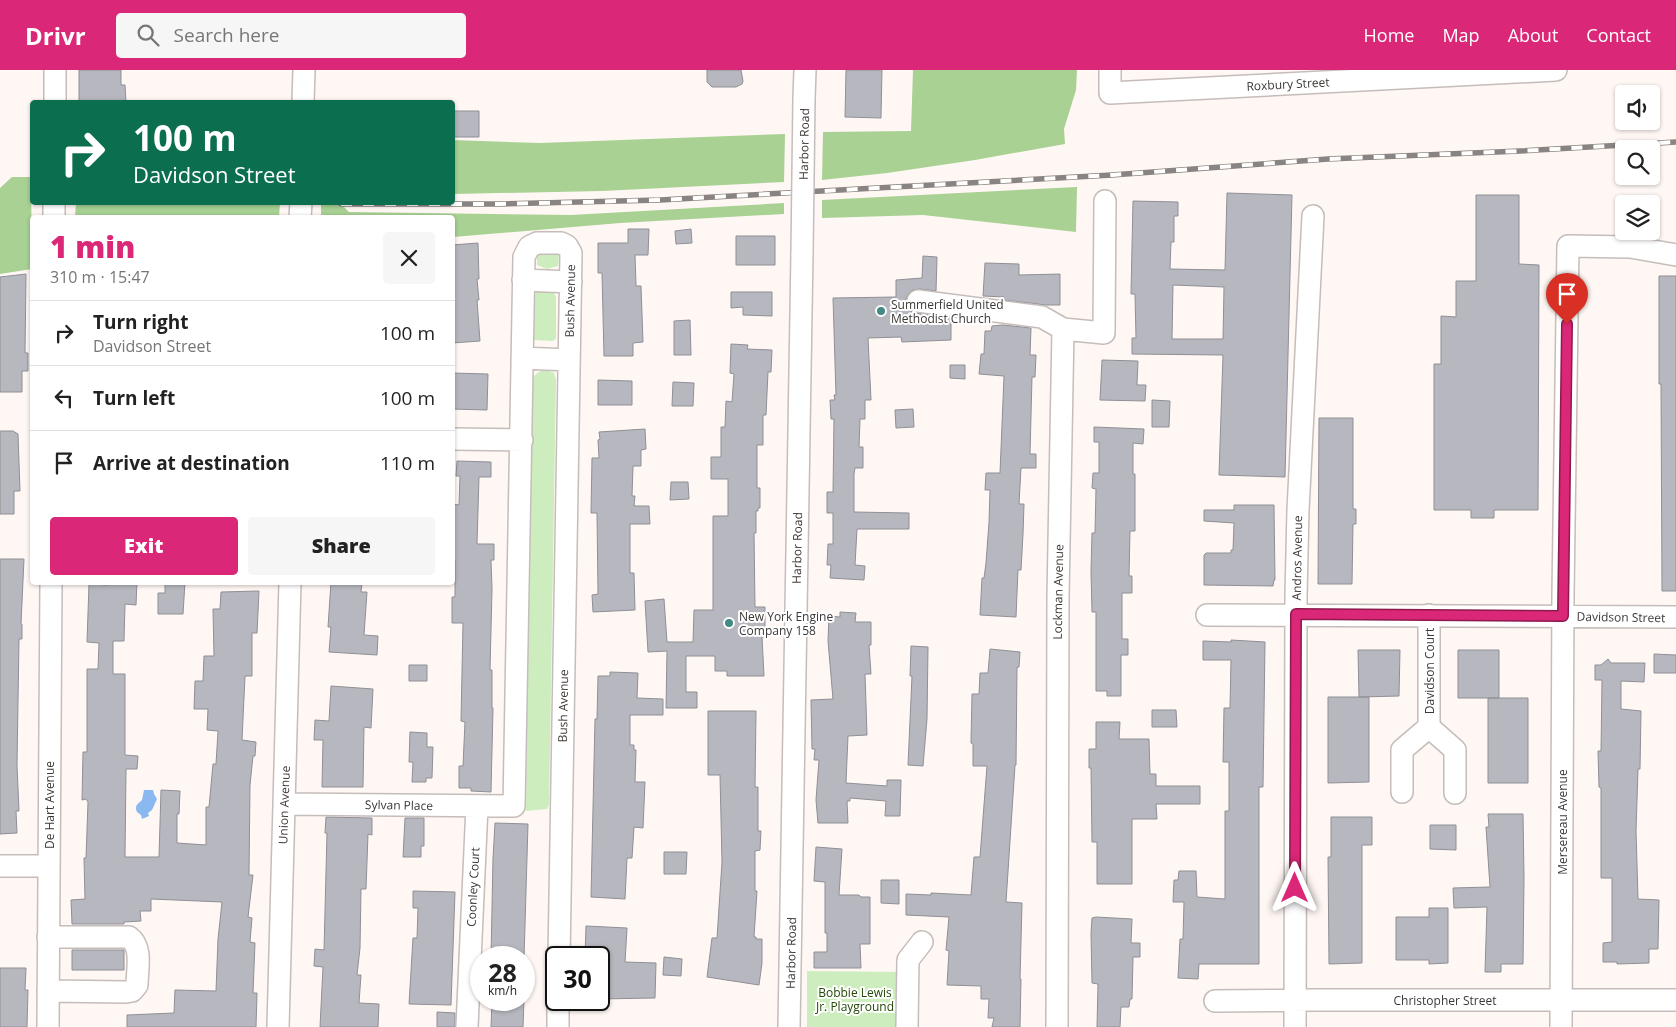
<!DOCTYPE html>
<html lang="en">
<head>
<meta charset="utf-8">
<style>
  :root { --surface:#fff; --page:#f6f6f6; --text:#222; --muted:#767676; --line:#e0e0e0; --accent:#db2777 }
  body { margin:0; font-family:"Open Sans",sans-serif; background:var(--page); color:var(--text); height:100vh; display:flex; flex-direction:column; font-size:19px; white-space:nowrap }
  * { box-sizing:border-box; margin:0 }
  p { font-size:16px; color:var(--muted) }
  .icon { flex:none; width:28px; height:28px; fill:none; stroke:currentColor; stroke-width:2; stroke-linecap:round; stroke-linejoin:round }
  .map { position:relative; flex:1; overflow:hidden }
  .panel { position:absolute; left:30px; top:145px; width:425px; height:370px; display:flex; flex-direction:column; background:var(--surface); border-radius:5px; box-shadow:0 1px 4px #0004 }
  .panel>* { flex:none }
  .top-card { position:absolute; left:30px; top:30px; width:425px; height:105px; border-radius:5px; box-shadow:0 1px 4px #0004; background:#0b6e4f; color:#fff; overflow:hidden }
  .tools { position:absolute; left:1615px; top:15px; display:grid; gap:10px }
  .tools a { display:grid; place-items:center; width:45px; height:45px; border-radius:5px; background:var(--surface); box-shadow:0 1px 4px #0004; font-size:25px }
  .speed { position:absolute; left:470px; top:876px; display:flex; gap:10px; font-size:25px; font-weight:700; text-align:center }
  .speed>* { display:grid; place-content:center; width:65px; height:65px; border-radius:50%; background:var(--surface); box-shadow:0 1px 4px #0004; line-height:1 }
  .speed small { font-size:12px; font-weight:400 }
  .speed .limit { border:2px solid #111; border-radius:8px; background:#fff; color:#111 }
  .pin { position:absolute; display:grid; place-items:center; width:42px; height:42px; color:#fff; margin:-51px -21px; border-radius:50% 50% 50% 0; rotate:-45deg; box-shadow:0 0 5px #0007 }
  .pin .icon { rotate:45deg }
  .me { position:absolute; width:55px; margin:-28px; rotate:0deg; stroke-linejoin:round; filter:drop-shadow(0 0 4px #0008) }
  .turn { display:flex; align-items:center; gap:18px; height:105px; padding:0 20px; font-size:22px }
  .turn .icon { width:65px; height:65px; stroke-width:2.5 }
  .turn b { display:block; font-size:35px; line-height:42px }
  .round { display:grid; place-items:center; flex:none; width:52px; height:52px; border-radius:5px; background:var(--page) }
  .head { display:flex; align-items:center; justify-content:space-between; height:85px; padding:0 20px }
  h1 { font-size:30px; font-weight:800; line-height:38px; color:var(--accent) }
  .cta { display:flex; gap:10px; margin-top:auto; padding:10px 20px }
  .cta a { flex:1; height:58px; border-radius:5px; background:var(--accent); color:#fff; font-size:20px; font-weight:800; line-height:58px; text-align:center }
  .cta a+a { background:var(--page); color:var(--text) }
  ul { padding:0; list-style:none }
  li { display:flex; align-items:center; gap:15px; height:65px; padding:0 20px; border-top:1px solid var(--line) }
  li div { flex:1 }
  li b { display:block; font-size:19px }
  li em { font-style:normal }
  header { display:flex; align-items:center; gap:30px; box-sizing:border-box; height:70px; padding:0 25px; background:var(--accent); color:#fff }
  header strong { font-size:24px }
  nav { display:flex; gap:28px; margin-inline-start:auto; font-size:18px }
  .search { width:350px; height:45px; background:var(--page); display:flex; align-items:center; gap:12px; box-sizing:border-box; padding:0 18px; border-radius:5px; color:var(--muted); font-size:19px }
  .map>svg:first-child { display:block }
</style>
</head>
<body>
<header>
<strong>Drivr</strong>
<div class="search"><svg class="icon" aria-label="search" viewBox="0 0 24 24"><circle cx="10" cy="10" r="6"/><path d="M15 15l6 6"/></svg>Search here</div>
<nav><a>Home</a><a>Map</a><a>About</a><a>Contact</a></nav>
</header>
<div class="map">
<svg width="1676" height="957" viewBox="0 0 1676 957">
  <rect width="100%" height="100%" fill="#fff7f3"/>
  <path fill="#ceedbf" d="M537 183H559L558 196 547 199 537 195Z
    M540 220 552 221 556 226V269L553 271 533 270 534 227 537 221Z
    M546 300 554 303 556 310 549 735 547 739 526 741 530 316C532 306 537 301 546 300Z
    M807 901 903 902V957H807Z"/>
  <path fill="#a8d193" d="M913 0H1077L1076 20 1064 59 1065 74 975 90 887 103 822 110 823 62 911 61Z
    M785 64 784 112 602 121 453 124V70L540 73Z
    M12 107H31L32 199 0 204V118Z
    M1077 117 1076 162 923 145 822 148V130Z
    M76 133H280L279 147H75Z
    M321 133H342L341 134 349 142 571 145 784 133V144L620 153 453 167 452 148 326 147 321 146Z"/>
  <path fill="#8ab8f0" d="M144 720H153L154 724 157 729 152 740 148 743 149 746 142 749 141 745 137 742C134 735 138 734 142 730Z"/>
  <path fill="#b7b7bf" stroke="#8f8f96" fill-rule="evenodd" d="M79 0H121V15H125L126 32H79Z
    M707 0H741L743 11 742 14 736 17H712L707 12Z
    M846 0H882L881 48 845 47Z
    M452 41H479V67H452Z
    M1227 123 1292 125 1285 407 1219 405 1223 285 1132 284V268H1136L1135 224H1131L1133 131 1178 132V146H1174V172H1171L1170 199 1225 200ZM1173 215 1224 217 1223 269H1172Z
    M1476 125H1519V194L1539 195 1538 440H1494V448H1471V440H1434V294H1441V246L1456 247V211H1476Z
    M628 159H649L648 185H635L636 216H641L643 272 633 273V286H604L602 203H598V173H628Z
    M691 159 692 173 676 174 675 161Z
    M736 166H775V195H736Z
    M478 173 479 209H477L479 230H477L480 271 452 273V175Z
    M923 186 937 187 936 221 920 219 913 220 908 224 906 229V235L910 241 916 243 951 248V270L902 272 901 267 868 268 871 330H865V349H860L859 377H863V398H855L854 404V442L909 443V459H857L855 495 865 496 864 510 830 508 831 495H827L828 474H833V443H827V422H833L834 349H831L830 330H835L834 325H836L833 228 896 227V210L922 208Z
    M985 193 1019 194V205L1060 204V235H1046L1004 230V227L983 226Z
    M26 204 25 283H28V301H22V322H0V207Z
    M1659 206H1676V521H1662L1661 314H1659Z
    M731 222H772V246L743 245V237L731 238Z
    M690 250 691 285H674V251Z
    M1003 255 1031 258 1030 285H1036L1035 307H1032L1030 384H1036V398H1021L1019 434H1024L1023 464 1021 500H1018L1016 547 980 545 982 508H984L986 493 989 452 990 420H985L986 403H1000L1004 306 979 304 981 284H984L985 261H991L992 256Z
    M731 274 748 275 747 279 772 280 771 302H768L766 345H763V375H757V418H760V438H758V441H756V463H754L755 537H765V567H762L764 606H727V601H715V586H686V622H697V638H666L667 581 648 582 645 531 664 529 667 572H693L694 540H713V446H728V409H711V387H721V357H725L726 331 732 332 734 304 730 303Z
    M1102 290 1138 291 1137 315H1146L1145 331 1100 330Z
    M950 295H965V309L950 308Z
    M452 303 488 304 487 340 452 339Z
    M598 310 632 311V335H598Z
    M673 312 694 313 693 336H672Z
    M1152 330 1170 331 1169 357H1152Z
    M913 339 914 357 896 358 895 340Z
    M1319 348H1353V439H1356V454H1353L1352 514H1318Z
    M1094 357 1144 359 1143 374 1133 373V404H1135V461H1130L1129 506H1132V523H1122V569H1128V585H1121V626H1107V621H1096V542H1092L1091 501 1092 463H1095L1096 419 1092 418 1093 403H1099V372H1094Z
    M645 359 646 379 641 380V396H633L632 426H635L634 436H649L650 454H630V503H634L635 540 593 542 592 525 598 524 597 443H591L592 388H599L598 370 600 369 599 362Z
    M0 361H13L18 364 20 421H14V444H0Z
    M457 391 491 392V407H479L477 474H494V490H491L492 519 490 600H492V638H493L491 722 471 721V718H459V696H463L465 652 461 651 463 553H452V527H455V490H452V434L459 435 460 406H456Z
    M671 412H688L689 429 670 430Z
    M1234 435H1274L1275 510H1274L1273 516 1204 515V485L1206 483H1231V480H1233L1234 453 1204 451V440H1234Z
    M0 489H24L21 554H22V569H19L17 695 19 741H16L17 763 0 764Z
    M108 512H137L136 535 125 534 124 571H113V604H125V685L138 686 137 699H126L125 787H159L161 720 180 721 179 744H177V773L206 775V737H209L213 694H216L218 661 207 660 208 639H194L195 611H203L204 586H214L213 539H220L221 522 259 521 257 563H252V606H245L242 670 256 672 255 686H253L250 715 249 805H253L248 847 252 848 250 872 255 873 253 923H257L256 957H127V945L174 943 175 920 216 921 218 869 222 832 151 829V841H140L141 851 124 852V854H72L71 830 85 829 84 788H86L88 732 86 729 82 730 83 682H87V599H98L99 573 87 572 89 514 108 515Z
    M165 512H185L183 544H158V523H165Z
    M331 512H362L361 522H367L364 565 378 566 377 585 329 582 331 557H328Z
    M840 542 856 543 855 552H871V575H869L871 604H865L867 665 848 666 846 713 887 716V710H901L900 746H885L886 731 850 728V731H847L848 753H818L816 730 819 690H814L815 679H812L811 630 833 629 828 571 829 546 840 547Z
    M1231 570 1265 572 1263 717H1259V894H1199L1198 909 1178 908 1180 869H1183L1184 832H1173L1174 810H1178L1179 801H1196L1197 827 1225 829V741H1229V692H1223L1224 638H1230L1231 590H1203V571L1231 572Z
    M911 576 928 577 927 649 923 696 908 695 912 606H910Z
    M990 579 1020 582 1019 597H1017L1016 695H1015L1006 832 1022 833 1020 909H1021L1020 957H992L994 948H988L989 929H981V916L947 915 949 881 946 880 949 847 906 845V824L931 825V823L971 825 974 787H980L987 696H973V674L971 673 972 624H979L980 603H988Z
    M1358 580H1400L1399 626 1359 627Z
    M1458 580H1499V628H1458Z
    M1654 584 1676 585V603H1654Z
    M1608 589 1611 593H1645L1644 612 1621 611V639L1641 641 1640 699H1638L1636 761 1638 829 1659 830 1658 879H1649V893L1617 894V892H1603V873L1612 872V808H1601V718L1599 717 1598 681H1601L1602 610H1595V595H1601Z
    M409 595H427V611H409Z
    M610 602 638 603 637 628 663 629V645H630V675H634V680H636L635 712H645L643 758 634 757 632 788H627L625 829 591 827 595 649H597L598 606H610Z
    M331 616 373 619 371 658 364 657 363 717H322L323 670H314L315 650 329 651Z
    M1328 627H1369V712L1328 713Z
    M1488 628H1528V713H1488Z
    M1152 640H1176L1177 657H1152Z
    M708 641H756L755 717H758V761H761L760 780 755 781V821H757L754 867H756V869H762V893L759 915 707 907 712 868H717L722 792 720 705H708Z
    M1096 652H1120L1119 669H1149L1150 704H1156V716H1200V734H1156L1157 749H1132V814H1097V772H1092L1091 698H1089V679H1096Z
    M410 662 427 663V677H433L432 708H426V712H412L413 692H409Z
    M1488 744H1523L1524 807 1523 894H1501V902H1485L1487 837 1454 838 1453 818 1490 817 1486 757H1489Z
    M326 747 372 748V765L368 764 366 819H361L360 878 357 905H361L359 933 379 934 378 957H320L323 897 314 896 315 879 324 880 327 763H325Z
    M1331 747H1372V775H1362V893L1329 894 1328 787H1331Z
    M405 748H424V776H421V787H403Z
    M495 753 528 754 524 888H491L493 788Z
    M1430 755H1456V780L1430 779Z
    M816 777 842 779 839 825H859L861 827H870V874H860L861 898H814V882H827V863H825V812L814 811Z
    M664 782H687L686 804H664Z
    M881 810H899V834L881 833Z
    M413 821 455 822 451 935 409 934 413 868H417L418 838H413Z
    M1429 838H1448V893L1429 894V890H1396V847H1429Z
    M1096 847 1132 849 1131 873H1140V887H1133L1132 929H1130L1129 937H1121L1120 957H1097L1098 914 1092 913 1091 863 1092 848Z
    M586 856 627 858 625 892 656 893 655 928 599 929V886H585Z
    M72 880H124V900H72Z
    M664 887 682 889 681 906 663 905Z
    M0 898H26L25 920H28L27 957H0Z
    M492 930H524L523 957H491Z
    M437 942 455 943V957H437Z"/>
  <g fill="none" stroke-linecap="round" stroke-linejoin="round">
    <defs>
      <path id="minor" d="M1110 0V23L1556 0
        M804 29 805 0
        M55 32V0
        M303 32 304 0
        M54 148V132
        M300 148 301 132
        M523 210 571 212
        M918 231 1042 247 1063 259
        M1063 259 1104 263 1105 131
        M522 288 569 290
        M452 369 522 370
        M1207 545 1676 547
        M1429 545V657L1455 680V723
        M1402 722V680L1429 657
        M284 734 514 736 524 187 529 177 537 173H561L567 176 571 183 559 888
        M0 796H49
        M48 921 126 922 132 921 137 915C137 900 143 877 129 867H48
        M1215 931 1314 930H1676
        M48 957 51 512
        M278 957 290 512
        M467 957 477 736
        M558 957V930
        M789 957 802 183
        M907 957 908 890 922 872
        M1057 957 1058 527 1063 259
        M1295 957 1296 526 1298 440 1313 146
        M1561 957 1563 525 1568 176 1630 177 1676 185"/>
    </defs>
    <use href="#minor" stroke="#c5bdba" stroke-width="24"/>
    <use href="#minor" stroke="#fff" stroke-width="21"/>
    <defs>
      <path id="rail" d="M341 134H501L660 130 1112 105 1328 89 1520 81 1676 72"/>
    </defs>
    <use href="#rail" stroke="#898481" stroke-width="5.5"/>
    <use href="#rail" stroke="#fff" stroke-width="4" stroke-dasharray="11" stroke-linecap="butt"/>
    <defs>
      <path id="minor-bridge" d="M802 183 804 29"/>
    </defs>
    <use href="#minor-bridge" stroke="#c5bdba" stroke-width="24" stroke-linecap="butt"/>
    <use href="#minor-bridge" stroke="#fff" stroke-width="21"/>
  </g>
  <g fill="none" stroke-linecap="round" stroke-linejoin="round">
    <defs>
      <path id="route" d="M1295 818 1296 544 1563 546 1567 254"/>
    </defs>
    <use href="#route" stroke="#8e194d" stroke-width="12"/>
    <use href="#route" stroke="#db2777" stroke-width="9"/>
  </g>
  <g fill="#438a84" stroke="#fff" stroke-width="2">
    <circle cx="881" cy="241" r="5"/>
    <circle cx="729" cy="553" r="5"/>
  </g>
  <g text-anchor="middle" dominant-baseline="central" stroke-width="4" stroke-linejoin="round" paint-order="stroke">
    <g font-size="12" fill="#3b3836" stroke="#fff">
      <text transform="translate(1288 14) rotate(-3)">Roxbury Street</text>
      <text transform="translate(804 74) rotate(-89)">Harbor Road</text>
      <text transform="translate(570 231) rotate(-89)">Bush Avenue</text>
      <text transform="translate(797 478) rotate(-89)">Harbor Road</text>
      <text transform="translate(1297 488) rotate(-89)">Andros Avenue</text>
      <text transform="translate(1058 522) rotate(-89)">Lockman Avenue</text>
      <text transform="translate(1621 547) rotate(1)">Davidson Street</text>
      <text transform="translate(1429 601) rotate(-90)">Davidson Court</text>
      <text transform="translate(563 636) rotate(-89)">Bush Avenue</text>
      <text transform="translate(49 735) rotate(-90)">De Hart Avenue</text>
      <text transform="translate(284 735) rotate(-88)">Union Avenue</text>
      <text transform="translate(399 735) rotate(1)">Sylvan Place</text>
      <text transform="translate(1562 752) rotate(-90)">Mersereau Avenue</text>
      <text transform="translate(473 817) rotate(-87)">Coonley Court</text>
      <text transform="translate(791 883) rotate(-89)">Harbor Road</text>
      <text x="1445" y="930">Christopher Street</text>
    </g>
    <g font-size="12" fill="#3b3836" stroke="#fff" text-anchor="start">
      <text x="891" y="234">Summerfield United<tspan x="891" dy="14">Methodist Church</tspan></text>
      <text x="739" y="546">New York Engine<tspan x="739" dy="14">Company 158</tspan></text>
    </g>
    <g font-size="12" fill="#244807" stroke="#fff">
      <text x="855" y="922">Bobbie Lewis<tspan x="855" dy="14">Jr. Playground</tspan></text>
    </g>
  </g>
</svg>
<div class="tools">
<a><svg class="icon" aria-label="sound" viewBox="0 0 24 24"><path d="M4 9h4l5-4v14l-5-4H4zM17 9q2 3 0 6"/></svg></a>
<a><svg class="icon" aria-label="search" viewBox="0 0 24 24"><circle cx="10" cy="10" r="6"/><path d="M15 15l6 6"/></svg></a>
<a><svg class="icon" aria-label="layers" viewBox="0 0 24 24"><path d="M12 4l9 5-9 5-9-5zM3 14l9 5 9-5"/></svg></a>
</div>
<div class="speed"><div>28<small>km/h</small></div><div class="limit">30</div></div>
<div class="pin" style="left:1567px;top:254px;background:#d93025"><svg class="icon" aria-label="arrive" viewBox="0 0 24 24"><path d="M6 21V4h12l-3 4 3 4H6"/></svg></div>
<svg class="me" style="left:1295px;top:818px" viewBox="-20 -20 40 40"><path d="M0-17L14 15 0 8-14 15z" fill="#db2777" stroke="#fff" stroke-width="4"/></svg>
<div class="top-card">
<div class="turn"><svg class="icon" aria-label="right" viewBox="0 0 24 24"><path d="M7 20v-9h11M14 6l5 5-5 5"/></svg><div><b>100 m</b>Davidson Street</div></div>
</div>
<section class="panel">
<div class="head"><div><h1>1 min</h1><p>310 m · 15:47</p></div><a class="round"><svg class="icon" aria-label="close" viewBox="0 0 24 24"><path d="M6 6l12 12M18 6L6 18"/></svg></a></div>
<ul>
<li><svg class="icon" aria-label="right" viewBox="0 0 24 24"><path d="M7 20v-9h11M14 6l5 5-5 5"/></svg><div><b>Turn right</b><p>Davidson Street</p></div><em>100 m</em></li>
<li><svg class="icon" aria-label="left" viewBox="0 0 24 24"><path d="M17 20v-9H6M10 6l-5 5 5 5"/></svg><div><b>Turn left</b></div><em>100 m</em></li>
<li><svg class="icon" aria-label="arrive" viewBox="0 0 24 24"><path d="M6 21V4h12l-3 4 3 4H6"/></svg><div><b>Arrive at destination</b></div><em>110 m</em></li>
</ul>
<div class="cta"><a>Exit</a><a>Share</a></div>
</section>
</div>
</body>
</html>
